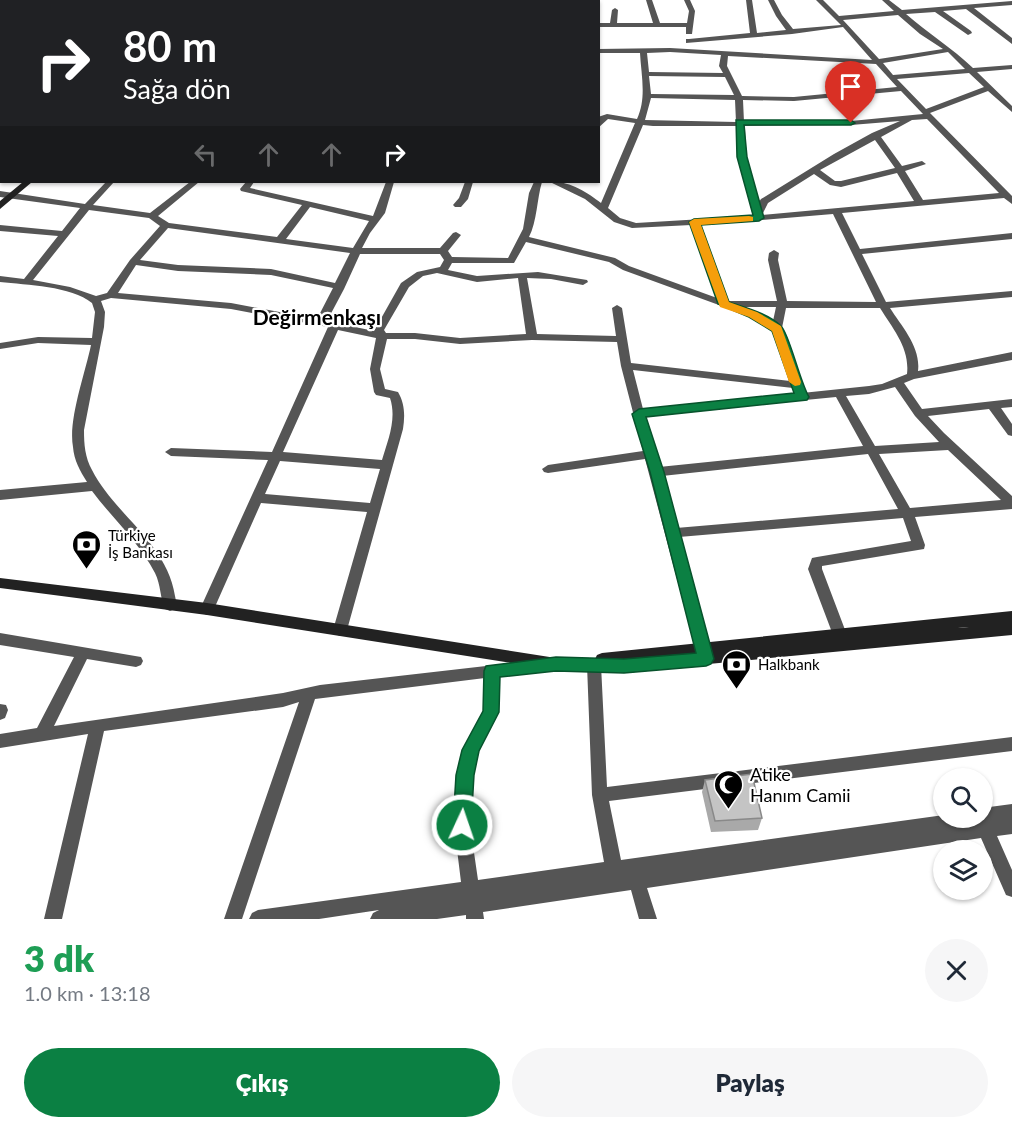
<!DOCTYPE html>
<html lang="tr">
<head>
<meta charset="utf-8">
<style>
  :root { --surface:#fff; --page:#f6f6f7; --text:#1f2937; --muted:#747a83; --accent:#0b8043 }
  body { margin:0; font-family:Lato,sans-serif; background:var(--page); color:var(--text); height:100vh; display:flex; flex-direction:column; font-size:22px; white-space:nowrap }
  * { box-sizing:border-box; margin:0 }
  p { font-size:20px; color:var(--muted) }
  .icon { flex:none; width:33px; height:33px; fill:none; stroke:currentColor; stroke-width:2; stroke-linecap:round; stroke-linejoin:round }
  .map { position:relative; height:919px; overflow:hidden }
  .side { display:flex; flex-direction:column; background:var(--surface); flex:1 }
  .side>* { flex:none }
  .banner { position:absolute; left:0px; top:0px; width:600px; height:183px; box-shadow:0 2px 4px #0004; background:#202124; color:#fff; overflow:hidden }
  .buttons { position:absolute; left:933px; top:768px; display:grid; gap:12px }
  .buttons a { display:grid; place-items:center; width:60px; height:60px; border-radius:50%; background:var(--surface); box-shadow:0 2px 4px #0004; font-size:30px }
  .pin { position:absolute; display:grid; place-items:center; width:51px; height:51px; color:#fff; margin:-62px -26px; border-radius:50% 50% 50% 0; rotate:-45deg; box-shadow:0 0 6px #0007 }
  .pin .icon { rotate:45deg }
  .me { position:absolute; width:66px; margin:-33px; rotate:3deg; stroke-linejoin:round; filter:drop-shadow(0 0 4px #0008) }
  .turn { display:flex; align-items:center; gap:21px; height:126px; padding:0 24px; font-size:27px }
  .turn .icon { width:78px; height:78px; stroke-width:2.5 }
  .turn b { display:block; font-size:42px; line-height:51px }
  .lanes { display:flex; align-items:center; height:57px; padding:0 24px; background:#0003; justify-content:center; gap:30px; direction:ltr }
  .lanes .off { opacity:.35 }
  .round { display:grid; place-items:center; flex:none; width:63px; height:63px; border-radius:32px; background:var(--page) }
  .head { display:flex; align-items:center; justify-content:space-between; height:102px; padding:0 24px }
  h1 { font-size:36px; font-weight:800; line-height:45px; color:#1e9e55 }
  .action { display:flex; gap:12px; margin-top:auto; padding:12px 24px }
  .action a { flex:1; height:69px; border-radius:36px; background:var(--accent); color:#fff; font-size:24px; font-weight:800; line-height:69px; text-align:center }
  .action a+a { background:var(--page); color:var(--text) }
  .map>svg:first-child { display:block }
</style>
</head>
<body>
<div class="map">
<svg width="1012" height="919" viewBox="0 0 1012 919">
  <rect width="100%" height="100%" fill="#fff"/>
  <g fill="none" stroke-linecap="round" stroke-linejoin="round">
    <path fill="#555" fill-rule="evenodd" d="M35 0 56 2H36Z
      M108 0H114L107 2Z
      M567 0H573V2H567Z
      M646 0H652L660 23H687L689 11 684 0H690L695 11 692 34H686V27H598V23H610L612 10 615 8 618 10 617 23H653Z
      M746 0H752L757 33 786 30 776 16 768 0H774L782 15 793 29 841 25 816 0H823L839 16 894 11 882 0H889L902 10 1012 1V5L974 8 1012 38V44L966 9 943 11 971 31 972 33 968 35 935 12 906 14C928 33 952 48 973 68L1012 65V69L977 72 1012 106V112L988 91 930 113 1012 196V204L1004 198 842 213 860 249 1012 233V239L862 254 886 302 1012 291V297L890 308C902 327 921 347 918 371L1012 352V360L914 379 904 383 922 409 1012 399V407L1001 408 1012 424V436L1008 435 989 409 928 416 944 433 1012 496V509L915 517 925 545 924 549 822 566V569L847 635 845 639 840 641 835 639 833 635 808 569 812 558 817 557 911 541 903 518 679 537 712 658 710 662 705 664 700 662 698 658 645 459 548 473 544 472 542 469 548 465 643 451 621 366 617 342 532 340 460 344 415 339H387L380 369 385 389 398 392C405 404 405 416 403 429L347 630 345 634 340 636 335 634 333 630 367 512 261 503 214 609 212 613 207 615 202 613 200 609 268 460 171 456 165 452 171 448 272 452 328 327 231 309 111 298 101 301 105 312 104 327 84 430C84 445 85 457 92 470 115 515 167 543 175 596 176 601 177 604 175 609L170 611 165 609C160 598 161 585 155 573 139 542 113 519 92 491L0 500V490L87 482C80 471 74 460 73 447 68 420 85 374 91 345L38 343 0 349V343L38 337 92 338 95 312 92 303C71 286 27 285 0 282V276L24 279 58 236 0 231V225L62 231 80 208 0 197V191L85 204 106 182H114L93 205 150 213 190 182H199L158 216 169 223 277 237 302 205 241 191 240 189 246 182H254L250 188 373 216 386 182H394L385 213 370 233 362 248H440L453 233 456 232 461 235 448 251 452 257 508 258 523 229 529 193 534 182H542C537 198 537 222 529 237L615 258 629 266 717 298 691 225 632 228 614 222 585 199 550 182C567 180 587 192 601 203L635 123 608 119 598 128V117L607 114 637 119C647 98 641 74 640 53H598V49L670 48 872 60 843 27 792 34 686 43V39H689L750 33ZM898 15 920 34 943 49 879 59 843 20ZM670 52 721 55 719 66 723 73 649 72 647 53ZM948 52 965 69 893 75 883 63ZM728 56 876 64 897 87 794 97 742 96 727 66ZM969 73 984 87 926 109 897 79ZM649 76 725 77 734 95 651 94ZM901 91 923 114 851 121 744 122 743 100 794 101ZM651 98 735 100 736 122 645 120ZM927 119 999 193 923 200 905 171 926 164 922 161 902 166 881 137 912 120ZM900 121 872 133 834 154 761 199 759 202 746 157 745 126 851 125ZM643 125 653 126H736L738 157 753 216 636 223 620 218 608 208ZM875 140 895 168 841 181H835L820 170ZM897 173 914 201 762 215 768 203 814 174 830 185 841 187ZM310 207 369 221 353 248 286 239ZM89 210 149 218 160 226 130 260 107 293 96 296 70 287 33 280ZM833 214 876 302 787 301 778 260 779 253 774 250 769 253 768 260 777 301H728L701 225ZM168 228 350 253 335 283 271 269 178 265 140 260ZM526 242 609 262 623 270 749 316 772 330 790 381 631 363 622 308 617 305 612 308 616 336 537 334 527 278 551 279 583 285 588 282 587 280 538 272 477 276 448 270 452 263H514ZM360 254H440L444 260 440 267 417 272 401 283 374 331 327 321 344 289ZM136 265 178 271 271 275 333 288 317 319 231 303 118 293ZM437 273 477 282 518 278 526 334 460 338 415 333H386L384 330 409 287 423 276ZM744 307H776L773 321 757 312ZM786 308H880C893 329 910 348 907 374L882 384 869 386 802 393 805 390 782 328ZM338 330 376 338 370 369 374 392 376 395 390 398C397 419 388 440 382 460L283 452ZM633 370 793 388 797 393 643 409ZM895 387 915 416 939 442 875 446 846 396 869 394ZM836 397 863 446 659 467 645 416ZM948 450 1001 500 910 508 879 454ZM868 454 898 509 676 528 662 476ZM280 461 380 469 370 503 265 494Z
      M0 19H2V23H0Z
      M0 50H2V54H0Z
      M0 137H2V143H0Z
      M465 182H473L468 199 461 207H455L453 205 459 198Z
      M0 633 141 657 143 661 141 665 136 667 87 659 54 726 283 693 320 685 548 659 553 661 555 665 553 669 548 671 499 677 498 712 478 751 473 775 470 825 478 880 604 862 592 795 587 665 589 661 594 659 599 661 601 665 607 787 721 773 727 775 729 780 727 785 721 787 609 801 621 860 944 815V818H982V808L1012 804V834L997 836 1012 870V897L1006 895 981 838 647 888 657 919H639L631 890 483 912 484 919H466V915L437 919H370L373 913 379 910 319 919H249L252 913 258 910 461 882 454 825 457 775 463 750 484 711 485 678 315 699 242 919H224L299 702 283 707 104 731 62 919H44L88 734 0 748V734L37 728 74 657 0 645Z
      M0 704 6 705 8 710 5 718 0 720Z
      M1012 737V751L738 785 732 783 730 778 732 773 738 771Z"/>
    <path fill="#222" fill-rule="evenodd" d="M167 0H173L166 2Z
      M23 182H32L0 209V201Z
      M0 578 207 603 556 658 595 659 597 655 602 653 1012 611V623L958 628 1012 623V635L624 672 556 670 207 615 0 588Z"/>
  </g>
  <path fill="#a9a9a9" d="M705 780 762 818 758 830 711 832 702 792Z"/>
  <path fill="#c4c4c4" stroke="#898989" stroke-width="1.5" d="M752 774 762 818 715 821 705 780Z"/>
  <path fill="#0b8043" stroke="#07532c" stroke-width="1.5" d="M736 120H851L855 123 851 125H744L747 157 764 218 759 221 701 225 729 302C746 308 768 313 781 326 789 333 800 382 809 397L807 400 646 417 664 472 714 659 711 664 706 666 624 673 556 671 500 677 499 712 479 751 474 775 471 825 468 831 462 833 456 831 453 825 456 775 462 750 483 711 484 671 486 666 556 657 624 659 696 653 650 472 632 414 639 409 794 393 772 331 749 317 718 304 689 222 694 219 753 215 737 157Z"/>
  <path fill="#f59e0b" d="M749 216 753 217V221L701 225 729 302 757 312 781 326 801 382 800 385 795 386 789 382 772 331 749 317 720 307 689 222 694 219Z"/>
  <defs>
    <symbol id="bank-pin" viewBox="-11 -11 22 30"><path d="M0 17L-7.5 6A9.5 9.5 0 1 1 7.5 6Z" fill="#000" stroke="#fff"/><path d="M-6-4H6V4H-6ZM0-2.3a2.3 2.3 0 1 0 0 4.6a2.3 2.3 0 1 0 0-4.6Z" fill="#fff"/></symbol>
    <symbol id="mosque-pin" viewBox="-11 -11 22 30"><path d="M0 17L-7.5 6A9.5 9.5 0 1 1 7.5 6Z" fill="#000" stroke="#fff"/><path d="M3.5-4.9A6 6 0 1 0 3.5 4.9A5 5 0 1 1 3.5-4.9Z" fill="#fff"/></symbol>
  </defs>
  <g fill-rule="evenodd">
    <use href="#bank-pin" x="70" y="528" width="33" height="45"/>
    <use href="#bank-pin" x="720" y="648" width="33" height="45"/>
    <use href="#mosque-pin" x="712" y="768" width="33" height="45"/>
  </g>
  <g text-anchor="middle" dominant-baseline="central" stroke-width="4.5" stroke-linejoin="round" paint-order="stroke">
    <g font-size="15" fill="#000" stroke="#fff" text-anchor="start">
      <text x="108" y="535">Türkiye<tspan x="108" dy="17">İş Bankası</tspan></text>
      <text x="758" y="664">Halkbank</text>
    </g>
    <g font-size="18" fill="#000" stroke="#fff" text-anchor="start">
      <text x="750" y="774">Atike<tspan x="750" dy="21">Hanım Camii</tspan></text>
    </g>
    <g font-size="21" font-weight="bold" fill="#000" stroke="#fff">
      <text x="317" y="316">Değirmenkaşı</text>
    </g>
  </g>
</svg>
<div class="buttons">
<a><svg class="icon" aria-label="search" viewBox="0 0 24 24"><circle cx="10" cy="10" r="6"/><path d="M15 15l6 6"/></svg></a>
<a><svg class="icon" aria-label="layers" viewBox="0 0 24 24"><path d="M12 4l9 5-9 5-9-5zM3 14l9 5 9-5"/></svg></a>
</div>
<div class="pin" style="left:851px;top:123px;background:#d93025"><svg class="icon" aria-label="arrive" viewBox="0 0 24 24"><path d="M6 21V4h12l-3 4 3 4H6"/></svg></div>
<svg class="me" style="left:462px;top:825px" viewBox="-20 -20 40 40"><circle r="17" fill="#0b8043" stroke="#fff" stroke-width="3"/><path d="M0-11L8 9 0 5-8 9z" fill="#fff"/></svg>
<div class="banner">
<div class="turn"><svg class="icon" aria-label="right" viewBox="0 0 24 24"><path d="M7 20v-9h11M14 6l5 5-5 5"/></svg><div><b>80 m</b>Sağa dön</div></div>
<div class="lanes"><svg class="icon off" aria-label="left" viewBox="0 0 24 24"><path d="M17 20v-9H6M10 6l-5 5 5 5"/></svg><svg class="icon off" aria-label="ahead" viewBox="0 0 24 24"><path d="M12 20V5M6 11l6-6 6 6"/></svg><svg class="icon off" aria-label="ahead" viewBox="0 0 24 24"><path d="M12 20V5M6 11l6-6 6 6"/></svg><svg class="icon" aria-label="right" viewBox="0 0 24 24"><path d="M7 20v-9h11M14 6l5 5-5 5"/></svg></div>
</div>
</div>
<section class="side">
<div class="head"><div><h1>3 dk</h1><p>1.0 km · 13:18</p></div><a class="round"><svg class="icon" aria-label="close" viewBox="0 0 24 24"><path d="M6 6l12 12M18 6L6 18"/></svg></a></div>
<div class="action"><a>Çıkış</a><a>Paylaş</a></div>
</section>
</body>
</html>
